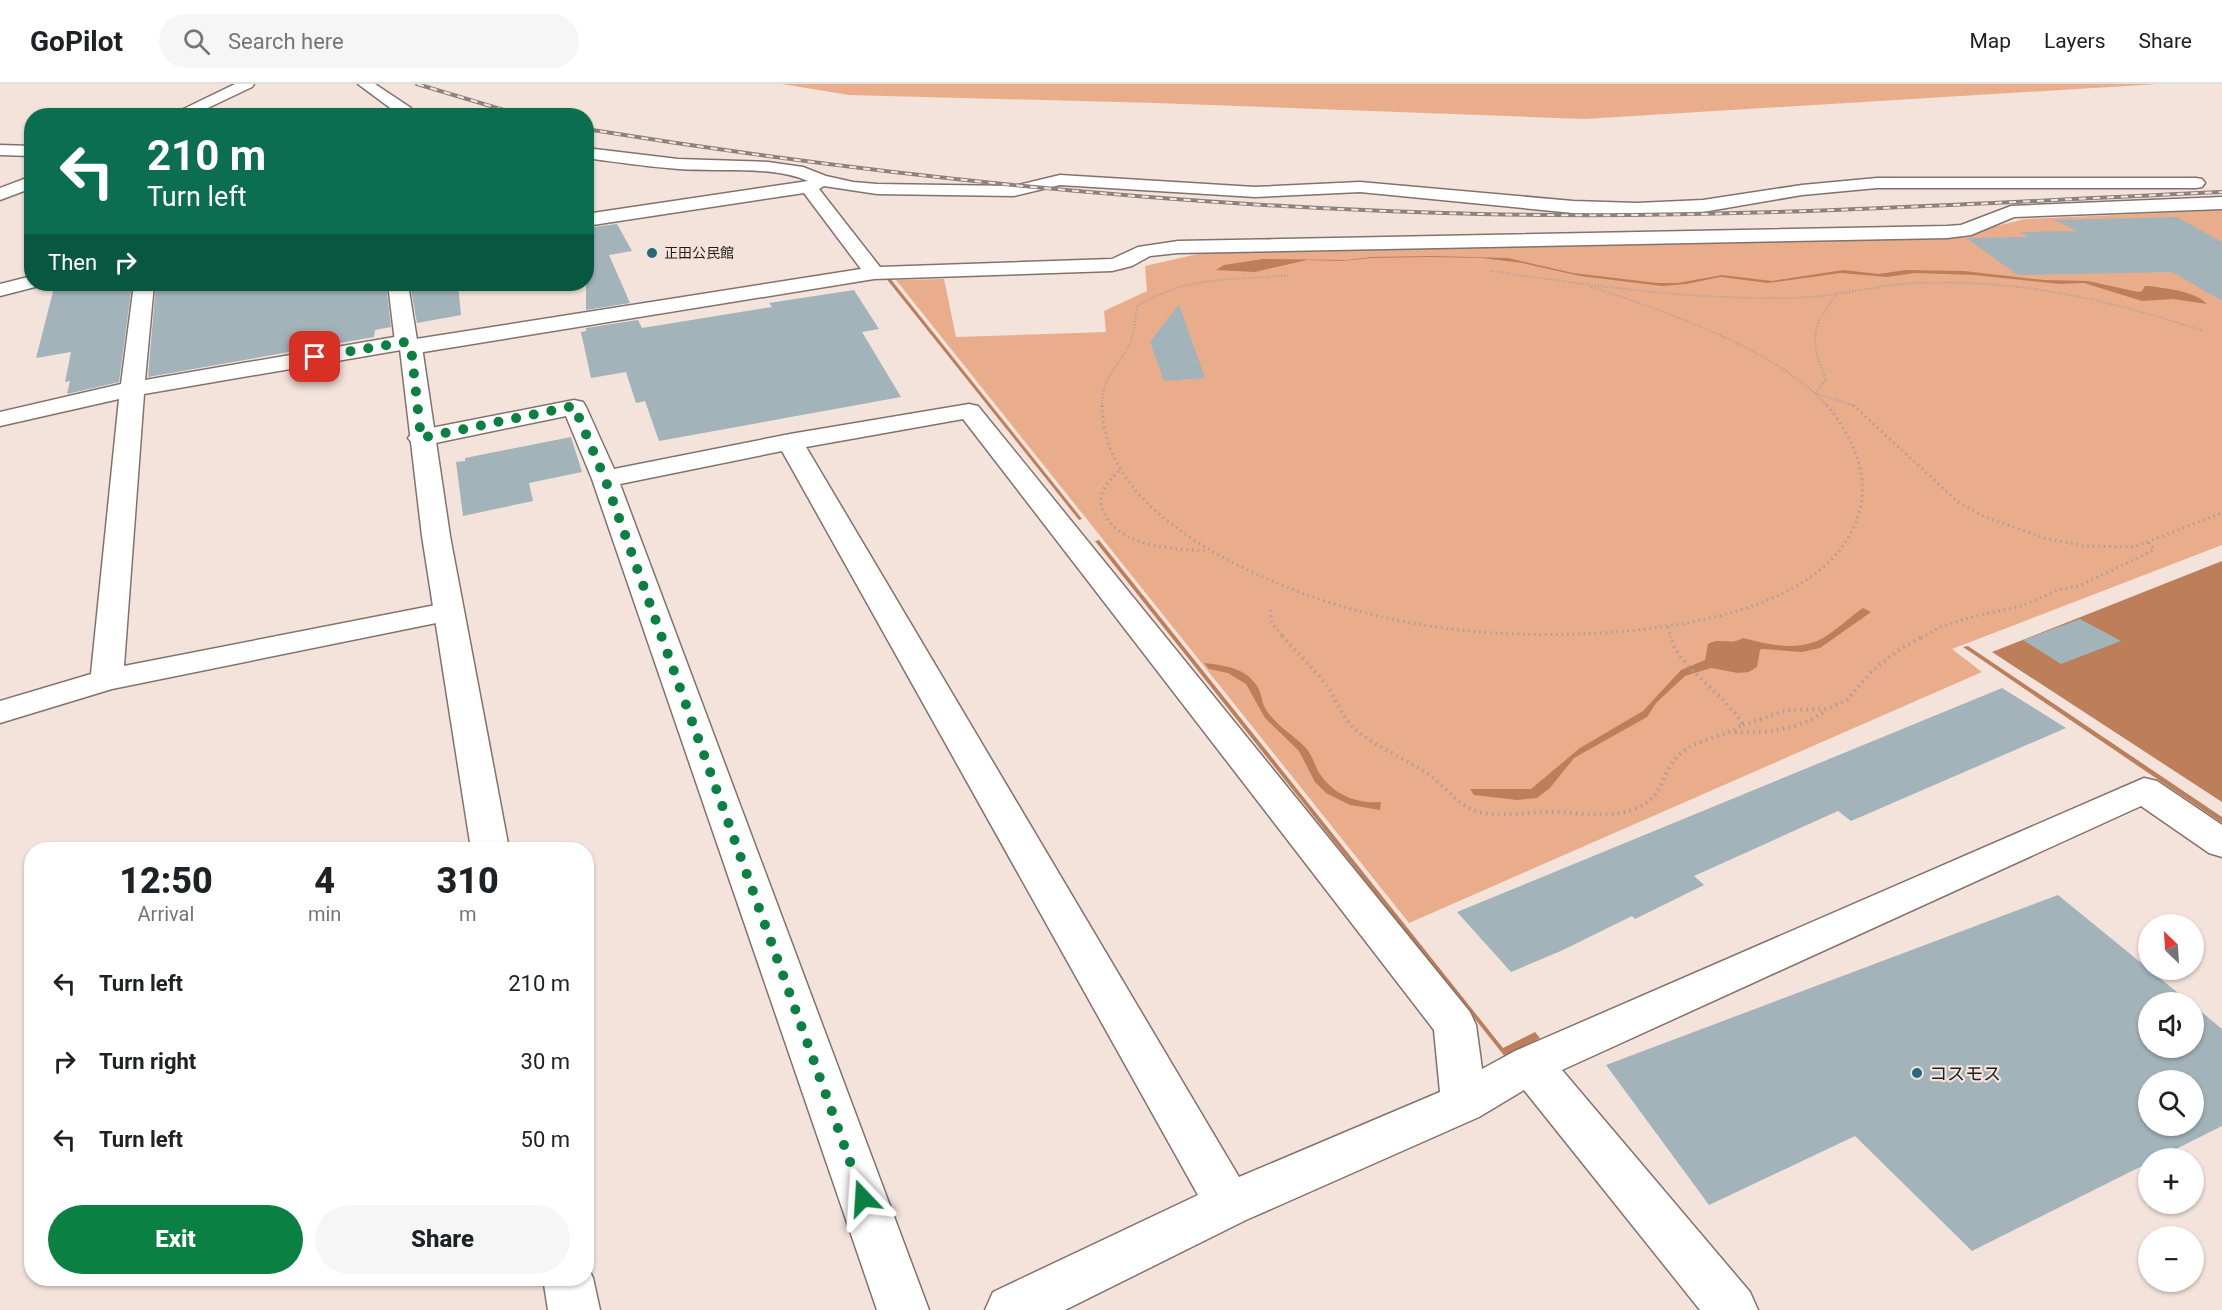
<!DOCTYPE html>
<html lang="en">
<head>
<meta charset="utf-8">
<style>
  :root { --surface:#fff; --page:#f6f6f6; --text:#202124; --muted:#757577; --line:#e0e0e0; --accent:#0b8043 }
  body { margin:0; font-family:Roboto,"Noto Sans JP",sans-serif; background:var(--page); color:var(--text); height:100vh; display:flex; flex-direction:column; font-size:22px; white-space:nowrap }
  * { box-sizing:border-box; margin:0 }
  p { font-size:20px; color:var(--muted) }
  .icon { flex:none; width:33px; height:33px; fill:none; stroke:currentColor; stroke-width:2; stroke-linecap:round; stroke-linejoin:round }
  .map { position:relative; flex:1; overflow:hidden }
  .side { position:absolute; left:24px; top:758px; width:570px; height:444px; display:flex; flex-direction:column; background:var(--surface); border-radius:24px; box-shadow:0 2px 4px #0004 }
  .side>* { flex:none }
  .top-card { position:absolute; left:24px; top:24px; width:570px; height:183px; border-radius:24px; box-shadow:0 2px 4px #0004; background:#0b6e4f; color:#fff; overflow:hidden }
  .needle { width:39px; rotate:335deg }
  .controls { position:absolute; left:2138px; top:830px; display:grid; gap:12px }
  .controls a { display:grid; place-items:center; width:66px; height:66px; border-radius:50%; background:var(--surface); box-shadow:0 2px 4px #0004; font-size:30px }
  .pin { position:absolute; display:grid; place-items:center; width:51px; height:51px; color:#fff; margin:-26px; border-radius:12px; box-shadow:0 3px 9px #0006 }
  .me { position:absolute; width:66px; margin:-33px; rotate:340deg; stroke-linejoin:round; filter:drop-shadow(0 0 4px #0008) }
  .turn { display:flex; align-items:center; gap:21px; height:126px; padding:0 24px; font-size:27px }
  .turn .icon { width:78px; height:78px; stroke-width:2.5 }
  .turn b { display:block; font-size:42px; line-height:51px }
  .then { display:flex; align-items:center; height:57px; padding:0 24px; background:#0003; gap:12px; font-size:22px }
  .eta { display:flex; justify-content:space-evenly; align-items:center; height:102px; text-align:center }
  .eta b { font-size:36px; font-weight:800; line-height:42px }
  .action { display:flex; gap:12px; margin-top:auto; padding:12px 24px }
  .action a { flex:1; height:69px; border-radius:36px; background:var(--accent); color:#fff; font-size:24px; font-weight:800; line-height:69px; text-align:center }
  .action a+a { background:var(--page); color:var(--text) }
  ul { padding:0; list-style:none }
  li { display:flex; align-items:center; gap:18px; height:78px; padding:0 24px }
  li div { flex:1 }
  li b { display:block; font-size:22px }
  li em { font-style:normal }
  header { display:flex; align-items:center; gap:36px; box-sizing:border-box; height:84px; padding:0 30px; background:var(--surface); border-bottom:2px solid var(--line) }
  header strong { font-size:28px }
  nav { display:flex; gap:33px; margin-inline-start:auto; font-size:21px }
  .search { width:420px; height:54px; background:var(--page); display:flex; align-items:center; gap:15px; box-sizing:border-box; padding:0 21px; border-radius:33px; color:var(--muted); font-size:22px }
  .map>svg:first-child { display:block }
</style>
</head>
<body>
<header>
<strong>GoPilot</strong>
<div class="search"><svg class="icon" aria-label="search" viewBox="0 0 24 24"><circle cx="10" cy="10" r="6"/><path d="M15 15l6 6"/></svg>Search here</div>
<nav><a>Map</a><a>Layers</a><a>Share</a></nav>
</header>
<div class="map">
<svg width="2222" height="1226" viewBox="0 0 2222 1226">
  <rect width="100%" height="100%" fill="#f3e3db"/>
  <path fill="#e9ad8c" d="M782 0H2158L1584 35 1155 19 849 11Z
    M2222 126V461L1952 565 1982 588 1409 839 896 196 944 195 956 253 1106 248 1104 227 1147 207 1145 182 1202 169 1951 153 2025 135Z"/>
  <path fill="#bd7e5a" d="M1433 172 1508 174 1573 189 1657 199H1678L1722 191 1772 197 1843 186 1879 190 1905 186 1964 187 2044 196 2088 197 2138 208 2142 207 2145 202H2150C2168 205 2195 207 2207 220L2173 215 2142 217 2084 199 2060 200 1974 191 1915 189 1887 193 1841 189 1768 199 1721 193 1686 200 1662 202 1580 192 1522 179 1482 174 1430 173 1371 174 1342 177 1307 176 1255 188 1216 186 1224 181 1263 175 1347 176 1371 173Z
    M885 193H889L1082 435 1079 436Z
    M1099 456 1503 964 1535 948 1540 954 1506 974 1095 457Z
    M2222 477V718L1992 568Z
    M1863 524 1871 528 1820 564 1802 568 1762 565 1760 566 1757 583 1749 588 1738 589 1711 584 1685 592 1656 619 1647 633 1574 674 1550 704 1537 714 1517 716 1474 711 1470 705H1531L1580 664 1643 627 1681 586 1705 576 1708 560C1720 553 1731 562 1743 554 1767 560 1792 567 1817 557 1833 550 1848 534 1863 524Z
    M1968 562 2222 733V739L1963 563Z
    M1204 579C1223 581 1246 584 1257 602 1262 609 1261 617 1265 624 1274 640 1292 650 1305 663 1311 669 1314 679 1318 687 1332 710 1355 720 1381 718L1380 726 1350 721 1326 709 1315 698 1299 667 1265 634 1246 600 1228 589 1209 585Z"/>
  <path fill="#a2b3b9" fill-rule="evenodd" d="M2177 133 2222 158V217L2172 188 2018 191 1966 154 2028 153 2020 148 2077 147 2054 136Z
    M617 140 632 167 609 171 630 219 586 226V144Z
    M55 200H132L119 298 67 310 70 297 65 298 71 268 36 274Z
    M156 200H386L391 243 375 246 374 253 148 293Z
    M410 200H458L461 231 417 239Z
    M854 206 879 245 862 248 901 313 659 357 645 317 636 319 626 288 591 294 581 248 586 247V244L638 236 642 244 772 223 769 219Z
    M1179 220 1205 294 1164 297 1150 258Z
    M571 353 582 388 529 399 533 417 463 432 456 378 465 377V374Z
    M2080 535 2121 557 2061 580 2023 556Z
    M2002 604 2066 644 1851 737 1838 727 1694 792 1704 801 1635 835 1632 832 1563 866 1511 888 1457 828Z
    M2058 811 2189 918H2148V963H2193V921L2222 945V1042L2158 1074H2148V1079L1972 1167 1855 1052 1709 1121 1606 981ZM2148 996H2193V1041H2148Z"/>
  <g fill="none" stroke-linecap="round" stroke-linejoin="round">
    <defs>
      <path id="minor" d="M0 61 32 62V72L0 71Z
        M586 64 678 75 768 78 803 83 826 92 853 98 877 100 1014 102 1060 91 1255 103 1360 98 1573 117 1637 119 1703 116 1802 101 1877 94H2196L2202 95 2205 99 2202 103 2196 104H1877L1802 111 1703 128 1637 131 1573 129 1360 108 1255 113 1060 101 1014 112 877 110 824 102 819 105 880 183 1112 175 1138 163 1178 157 1947 142 1961 141 2011 122 2222 113V125L2014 133 1971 151 1947 154 1178 169 1150 172 1132 182 1112 187 874 195 411 270 401 266 144 310 124 582 446 519 457 522 461 528 457 534 446 537 112 605 0 639V617L91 590 119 315 0 342V328L121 300 134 200H154L145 296 406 251 416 255 861 185 804 109 586 142V130L808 97C772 81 718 88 679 85 648 83 617 78 586 74Z
        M32 192V200H41L39 202 0 212V200Z
        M574 316 583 318 586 323 614 385 790 350 969 320 978 322 1470 928 1476 941 1482 985 1515 967 2144 694 2157 697 2222 741V773L2209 769 2141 722 1562 986 1750 1208 1758 1226H1700L1524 1006 1479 1033 1246 1136 1065 1226H985L993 1208 1198 1111 782 367 620 400 929 1226H877L592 395 566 332 421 362 412 359 408 354 412 349 421 346ZM963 335 1434 946 1440 1008 1239 1093 806 363Z"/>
      <path id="tertiary" d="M358 0H375L411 24 413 32H397V29Z
        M388 200H408L417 256 422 263 450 452 509 765H471L422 452 400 265 395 258Z
        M586 1179 593 1194 600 1226H548L543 1194H586Z"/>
      <path id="trunk" d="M235 0H254L252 3 191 32H169Z
        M32 92V104L0 116V104Z"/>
    </defs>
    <use href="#minor" stroke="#81736c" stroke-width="3"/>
    <use href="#tertiary" stroke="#81736c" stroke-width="3"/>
    <use href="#trunk" stroke="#81736c" stroke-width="3"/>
    <path stroke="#aa9e98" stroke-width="2" stroke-dasharray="1 2" stroke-linecap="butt" d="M1491 187C1582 200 1674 214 1766 214 1787 214 1808 214 1829 211 1859 207 1889 200 1919 199 2017 195 2111 216 2203 247
      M1591 203C1660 225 1781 267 1828 323
      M1838 209C1810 243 1810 256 1826 296L1815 309 1857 323
      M1102 323C1102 291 1118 284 1130 259 1135 248 1135 234 1137 222 1188 191 1232 197 1289 191"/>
    <path stroke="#aa9e98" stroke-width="3" stroke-dasharray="1.5 4" stroke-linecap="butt" d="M1102 321C1103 387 1153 431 1205 463 1279 507 1364 534 1450 545 1554 558 1810 557 1856 438 1873 396 1854 355 1827 321
      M1853 321 1958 418 1985 433 2045 454 2084 462 2134 463 2222 429
      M1119 387C1105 400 1095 412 1105 431 1123 464 1174 465 1207 467
      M1270 526 1272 539 1284 554
      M1668 543 1671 554
      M1921 554 1940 543 1975 532 2022 522 2060 505 2079 502 2154 466 2148 458"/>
    <path stroke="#aa9e98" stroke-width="4" stroke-dasharray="1.5 4.5" stroke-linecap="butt" d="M1282 552C1297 569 1314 585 1328 603 1337 617 1342 634 1355 645 1377 664 1405 674 1428 690 1446 703 1458 722 1479 728 1504 734 1530 727 1556 728 1583 729 1612 735 1637 724 1665 712 1660 691 1678 672 1694 655 1723 654 1743 641 1724 608 1680 586 1670 552
      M1743 641 1788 626 1827 625 1847 616 1872 587 1900 565 1924 552
      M1735 648C1770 649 1798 646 1827 626"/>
    <use href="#minor" fill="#fff" fill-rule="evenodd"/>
    <use href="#tertiary" fill="#fff" fill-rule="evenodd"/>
    <use href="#trunk" fill="#fff" fill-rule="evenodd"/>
    <defs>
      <path id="rail" d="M417 0 524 32
        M586 45C883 93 1180 123 1480 130 1728 136 1975 119 2222 108"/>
    </defs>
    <use href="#rail" stroke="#8c817c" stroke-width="4"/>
    <use href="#rail" stroke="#f3e3db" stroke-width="2" stroke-dasharray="7" stroke-linecap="butt"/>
  </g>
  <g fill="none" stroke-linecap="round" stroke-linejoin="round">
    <path stroke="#0b8043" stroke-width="10" stroke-dasharray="0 18" d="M315 273 406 258 411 263 421 354 574 322 605 395 863 1114"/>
  </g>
  <g fill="#27697c" stroke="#f3e3db" stroke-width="2">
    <circle cx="652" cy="169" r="6"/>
    <circle cx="1917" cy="989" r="6"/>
  </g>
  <g text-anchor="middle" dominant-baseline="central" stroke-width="4.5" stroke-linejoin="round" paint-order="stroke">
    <g font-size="14" fill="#231e1b" stroke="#f3e3db" text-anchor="start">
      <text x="664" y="169">正田公民館</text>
    </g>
    <g font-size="18" fill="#231e1b" stroke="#f3e3db" text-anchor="start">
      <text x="1929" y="989">コスモス</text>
    </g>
  </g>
</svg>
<div class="controls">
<a><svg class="needle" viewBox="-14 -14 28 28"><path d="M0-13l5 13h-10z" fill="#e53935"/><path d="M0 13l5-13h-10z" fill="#757577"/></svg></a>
<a><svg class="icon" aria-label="sound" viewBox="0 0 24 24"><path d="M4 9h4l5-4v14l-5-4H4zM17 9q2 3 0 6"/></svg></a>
<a><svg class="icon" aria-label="search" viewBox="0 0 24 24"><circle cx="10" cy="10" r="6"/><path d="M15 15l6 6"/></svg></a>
<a>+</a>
<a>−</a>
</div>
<div class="pin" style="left:315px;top:273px;background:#d93025"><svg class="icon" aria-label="arrive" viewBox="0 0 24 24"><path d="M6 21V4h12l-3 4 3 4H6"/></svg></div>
<svg class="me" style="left:863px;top:1114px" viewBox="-20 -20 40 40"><path d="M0-17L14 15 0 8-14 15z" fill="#0b8043" stroke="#fff" stroke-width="4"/></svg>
<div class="top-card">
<div class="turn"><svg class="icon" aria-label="left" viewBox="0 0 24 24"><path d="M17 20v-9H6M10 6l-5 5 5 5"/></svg><div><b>210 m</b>Turn left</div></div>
<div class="then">Then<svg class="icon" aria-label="right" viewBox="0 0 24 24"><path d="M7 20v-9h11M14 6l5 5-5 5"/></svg></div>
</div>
<section class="side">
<div class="eta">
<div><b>12:50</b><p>Arrival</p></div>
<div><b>4</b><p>min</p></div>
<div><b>310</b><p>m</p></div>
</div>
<ul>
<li><svg class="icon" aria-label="left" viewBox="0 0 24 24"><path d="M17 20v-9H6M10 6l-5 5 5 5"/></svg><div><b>Turn left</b></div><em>210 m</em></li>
<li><svg class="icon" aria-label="right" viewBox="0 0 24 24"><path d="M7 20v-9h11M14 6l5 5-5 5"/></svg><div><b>Turn right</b></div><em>30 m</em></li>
<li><svg class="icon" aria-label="left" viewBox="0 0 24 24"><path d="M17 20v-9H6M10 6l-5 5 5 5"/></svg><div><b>Turn left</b></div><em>50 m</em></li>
</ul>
<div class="action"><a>Exit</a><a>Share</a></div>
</section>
</div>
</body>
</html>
